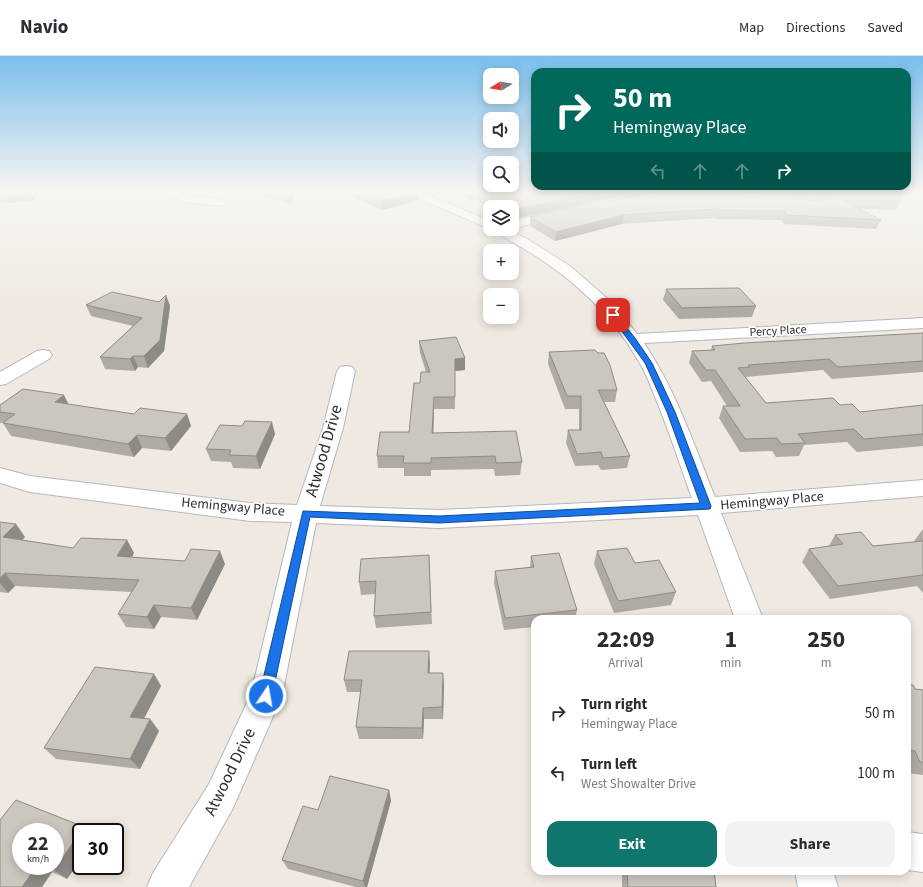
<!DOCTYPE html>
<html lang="en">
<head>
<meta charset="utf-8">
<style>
  :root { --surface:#fff; --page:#f2f2f3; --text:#2b2b33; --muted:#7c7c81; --line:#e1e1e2; --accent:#0f766e }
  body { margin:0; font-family:"Source Sans 3",sans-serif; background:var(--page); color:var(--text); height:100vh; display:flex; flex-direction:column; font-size:15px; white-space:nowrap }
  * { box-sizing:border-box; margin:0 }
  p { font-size:13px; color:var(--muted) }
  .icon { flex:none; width:22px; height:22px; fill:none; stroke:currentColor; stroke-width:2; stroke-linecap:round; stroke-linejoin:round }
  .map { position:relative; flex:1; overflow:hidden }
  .drawer { position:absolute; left:531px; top:559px; width:380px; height:260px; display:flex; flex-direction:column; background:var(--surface); border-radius:12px; box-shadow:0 2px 10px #0003 }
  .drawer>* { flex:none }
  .guide { position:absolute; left:531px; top:12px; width:380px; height:122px; border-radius:12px; box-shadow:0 2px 10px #0003; background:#00695c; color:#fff; overflow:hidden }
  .needle { width:26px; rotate:259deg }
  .controls { position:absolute; left:483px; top:12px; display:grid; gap:8px }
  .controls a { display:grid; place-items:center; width:36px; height:36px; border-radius:8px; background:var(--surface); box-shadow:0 2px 10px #0003; font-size:20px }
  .speed { position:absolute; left:12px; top:767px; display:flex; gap:8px; font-size:20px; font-weight:700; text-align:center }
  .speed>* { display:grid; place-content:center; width:52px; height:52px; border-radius:50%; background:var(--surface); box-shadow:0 2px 10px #0003; line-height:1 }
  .speed small { font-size:10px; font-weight:400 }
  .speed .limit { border:2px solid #111; border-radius:6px; background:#fff; color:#111 }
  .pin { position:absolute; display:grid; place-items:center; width:34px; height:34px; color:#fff; margin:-17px; border-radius:8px; box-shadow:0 2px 6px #0006 }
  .me { position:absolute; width:44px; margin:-22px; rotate:12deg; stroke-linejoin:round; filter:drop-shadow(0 0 3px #0008) }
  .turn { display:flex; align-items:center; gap:14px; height:84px; padding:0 16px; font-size:18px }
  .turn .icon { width:52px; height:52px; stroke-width:2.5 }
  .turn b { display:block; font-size:28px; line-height:34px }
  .lanes { display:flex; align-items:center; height:38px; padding:0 16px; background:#0003; justify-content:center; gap:20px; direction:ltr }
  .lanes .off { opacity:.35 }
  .eta { display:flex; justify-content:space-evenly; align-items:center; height:68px; text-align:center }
  .eta b { font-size:24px; font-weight:700; line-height:28px }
  .primary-button { display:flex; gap:8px; margin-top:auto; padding:8px 16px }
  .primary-button a { flex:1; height:46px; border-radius:12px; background:var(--accent); color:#fff; font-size:16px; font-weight:700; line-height:46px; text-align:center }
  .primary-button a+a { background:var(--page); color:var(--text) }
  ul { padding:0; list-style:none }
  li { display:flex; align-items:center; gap:12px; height:60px; padding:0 16px }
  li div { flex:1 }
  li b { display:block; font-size:15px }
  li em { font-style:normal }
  header { display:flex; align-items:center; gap:24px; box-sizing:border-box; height:56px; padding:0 20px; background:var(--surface); border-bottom:1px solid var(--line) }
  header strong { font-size:19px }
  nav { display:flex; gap:22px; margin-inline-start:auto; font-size:14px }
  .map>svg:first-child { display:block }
</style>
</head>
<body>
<header>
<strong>Navio</strong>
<nav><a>Map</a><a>Directions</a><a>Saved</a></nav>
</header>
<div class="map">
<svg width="923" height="831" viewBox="0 0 923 831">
  <rect width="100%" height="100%" fill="#efe9e1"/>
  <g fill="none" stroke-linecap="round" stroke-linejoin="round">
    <defs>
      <path id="minor" d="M165 135C178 133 178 137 189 140 198 142 221 140 226 147L221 150 186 146 166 137Z
        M405 135H418L490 165V173L406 137Z
        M559 154 563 155 565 157 563 159 512 173V165Z
        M492 173H507L527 183 570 210 609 244 637 278 923 262V272L644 287C676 334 694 389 715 441L923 424V440L721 457 763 563H735L698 459 439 472 316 467 282 640 233 752 189 831H147L153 817 209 728 251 638 292 466 250 465 30 436 0 427V412L30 420 250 447 297 449 323 372 337 315 340 311 346 310 352 311 355 315 343 372 320 450 439 454 692 442C679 407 668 371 653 336 649 326 645 315 639 306 605 246 554 207 494 176Z
        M43 294 49 295 52 299 49 303 6 328 0 329V316L37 295Z
        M907 776 923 778V816L907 814Z
        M795 815H833L838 831H798Z"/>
    </defs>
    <use href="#minor" stroke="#b4b7c1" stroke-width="2"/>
    <use href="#minor" fill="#fff" fill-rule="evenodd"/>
  </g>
  <path fill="#afaba4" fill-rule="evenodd" d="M0 135 34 144 9 147 0 146Z
    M249 135H301L289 148Z
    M340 135H416L419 136V144L382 154Z
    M421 135H889L901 145 896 154 859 153 881 164 876 173 784 168 781 164 716 163 715 162 622 168 555 185 530 170V161L816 144 806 143 765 140 695 138 645 140 606 143 517 162 512 159V151H490L473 143 470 144 453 136 434 140Z
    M666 233 756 250 752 261 679 263 663 244Z
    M166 239 170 250 164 295 148 312 138 311 135 315 105 313 100 301 133 270 91 260 86 249 159 246Z
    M923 277V316L832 323 823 314 746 321V322L766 347 840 349 860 356 923 349V390L857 396 847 386 804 389 799 400 776 401 772 395 740 396 719 362 723 350H727L711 325 702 326 689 307 692 295 711 294 712 290Z
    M419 285 465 302V314L455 315V353H434L433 377 522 406 520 419 495 420 494 413 431 414V420H404V412H378L377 400 409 376 420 327 426 316 420 297Z
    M549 296 617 334 615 346H604L630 400 627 412 601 414 598 409 575 410 566 387 568 374H579V353H565L548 308Z
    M68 348 134 358H187L191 370 171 395 142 392 134 401 11 380 3 367H0V349Z
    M275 378 260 413 233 412 231 406 211 405 206 393Z
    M0 466 25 481 22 484 73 492 127 484 134 497 132 501 225 508 197 564 161 561 154 573 126 571 118 558 132 536 15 530 8 537 0 536Z
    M923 473V537L917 530 830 543 802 506 809 493 829 490 835 479 873 490 915 486 914 485Z
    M597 495 635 507 676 536 671 549 614 557 594 508Z
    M429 499 432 568 376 572 374 560 375 538 361 539 359 526Z
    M531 500 577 554 575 563H535V571L504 574 494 527 495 515 530 511Z
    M430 608 429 617 444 629 443 663H424L423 683H359L356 671 361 636H347L344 624Z
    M154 618 161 630 144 662 150 663 159 675 140 713 56 703 44 692Z
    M907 628 915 633 923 634V719L907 717Z
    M389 734 391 745 367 831H356L288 813 282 804 318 754Z
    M16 744 84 771 90 776H81V803L67 823 52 816 42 831H0V764ZM21 776H55V810H21Z
    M622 815H714L716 831H622Z"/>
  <path fill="#8e8b86" d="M30 135H38L34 144 9 147 5 139Z
    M292 135H301L289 148 288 139Z
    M434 135H453V136L434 140Z
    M470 135H473V143L470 144Z
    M604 135H646L645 140 606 143 517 162V153Z
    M419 136V144L382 154 381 145Z
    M505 148H508V151H504Z
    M623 159 622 168 555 185 556 176Z
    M166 239 170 250 164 295 148 312 144 300Z
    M133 300 138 311 135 315 130 303Z
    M465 302V314L455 315V353V303Z
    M64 339 70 351 55 346Z
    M434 341V353L433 389 432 377Z
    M187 358 191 370 171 395 165 382Z
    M272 366 275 378 260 413 256 400Z
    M137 379 142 392 134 401 128 388Z
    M16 468 25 481 13 494 3 481Z
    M127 484 134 497 125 512 117 500Z
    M220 495 225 508 197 564 191 552Z
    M5 517 15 530 8 537 0 527V522Z
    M154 549 161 561 154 573 147 561Z
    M429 595 430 608 429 629 428 617Z
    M443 617 444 629 443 663 442 651Z
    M154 618 161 630 139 672 130 661Z
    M423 652 424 663 423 683 422 672Z
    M150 663 159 675 140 713 130 703Z
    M389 734 391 745 367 831H365L363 825Z
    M84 771 90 776H81V803L67 823 54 814Z
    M37 810H43L52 816 42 831H22Z"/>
  <path fill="#cbc7bf" stroke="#8e8b86" d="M0 135H30L5 139 0 138Z
    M273 135H292L288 139Z
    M358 135H416L419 136 381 145Z
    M473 135H604L517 153 508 148H505Z
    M813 135H889L901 138V145L841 144 881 164 787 159 784 155 719 154 717 153 623 159 556 176 530 161 585 148 635 141 716 139 824 145 831 142 832 140 824 136Z
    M739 232 756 250 682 252 666 233Z
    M112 236 159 246 166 239 160 284 144 300H133L130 303 100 301 142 262 86 249Z
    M923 277V305L838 311 829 303 748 309 750 311 738 312 766 347 833 342 840 349 852 348 860 356 923 349V378L864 383 854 373 798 378 805 387 781 388 777 382 745 383 723 350H740L715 314H706L692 295 715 294 712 290 744 287Z
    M456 281 465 302 455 303V341H434L432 377 516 375 522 406 496 407 495 400 431 402V407H403L404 400H377L380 376H409L414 327H420L421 316H430L419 285Z
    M595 294 598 297H604L610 309 617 334H598L630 400 603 402 601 396 577 398 568 374H581V340H567L549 296Z
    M23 333 64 339 55 346 134 358 140 352 187 358 165 382 137 379 128 388 3 367 15 358 0 356V349Z
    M245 365 272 366 256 400 229 399 231 394 206 393 220 369 242 370Z
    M0 466 16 468 3 481 73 492 81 482 127 484 117 500 185 505 191 493 220 495 191 552 154 549 147 561 118 558 139 524 5 517 0 522Z
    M861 476 873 490 923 485V519L838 530 809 493 843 488 835 479Z
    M627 492 635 507 659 504 676 536 618 545 597 495Z
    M559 497 577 554 505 562 495 515 534 511 531 500Z
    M429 499 431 556 374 560 376 525 359 526 361 503Z
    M349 595H429L428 617H443L442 651 423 652 422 672 356 671 362 624H344Z
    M95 611 154 618 130 661 150 663 130 703 44 692Z
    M907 628 913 629 915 633 923 634V706H920L915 695 907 694Z
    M330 720 389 734 363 825 282 804 303 750 318 754Z
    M16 744 84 771 54 814 45 810H55V776H21V810H37L22 831H0V764Z
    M627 815H714L716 831H628Z"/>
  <linearGradient id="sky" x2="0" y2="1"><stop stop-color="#7abfeb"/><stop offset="0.54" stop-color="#f8f5f2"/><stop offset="1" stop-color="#f8f5f2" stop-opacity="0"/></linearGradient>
  <rect width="923" height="251" fill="url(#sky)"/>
  <path fill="#1a73e8" stroke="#114b97" d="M613 257 616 258 635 282 652 307 675 356 711 450 710 453 439 467 310 461 272 640 270 645 266 647 261 645 259 640 303 455 439 460 700 447 667 356 645 307 610 259Z"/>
  <g text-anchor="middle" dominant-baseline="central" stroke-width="3.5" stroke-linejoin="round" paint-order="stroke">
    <g font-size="12" fill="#2e2e2e" stroke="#fff">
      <text transform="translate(778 275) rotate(-3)">Percy Place</text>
    </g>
    <g font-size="14" fill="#2e2e2e" stroke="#fff">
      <text transform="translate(772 445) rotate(-5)">Hemingway Place</text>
      <text transform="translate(233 451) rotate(5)">Hemingway Place</text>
    </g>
    <g font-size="17" fill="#2e2e2e" stroke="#fff">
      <text transform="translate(324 395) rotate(-74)">Atwood Drive</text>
      <text transform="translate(230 716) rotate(-64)">Atwood Drive</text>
    </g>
  </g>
</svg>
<div class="controls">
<a><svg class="needle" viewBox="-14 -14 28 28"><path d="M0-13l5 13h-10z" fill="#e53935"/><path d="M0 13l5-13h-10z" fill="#7c7c81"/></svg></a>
<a><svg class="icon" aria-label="sound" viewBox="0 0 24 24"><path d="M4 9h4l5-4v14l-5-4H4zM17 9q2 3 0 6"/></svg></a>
<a><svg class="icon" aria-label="search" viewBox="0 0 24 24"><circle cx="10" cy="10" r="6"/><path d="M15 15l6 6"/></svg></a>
<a><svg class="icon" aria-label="layers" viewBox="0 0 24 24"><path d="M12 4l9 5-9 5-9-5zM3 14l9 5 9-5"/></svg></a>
<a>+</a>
<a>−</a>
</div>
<div class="speed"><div>22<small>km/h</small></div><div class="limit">30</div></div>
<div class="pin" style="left:613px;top:259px;background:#d93025"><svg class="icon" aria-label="arrive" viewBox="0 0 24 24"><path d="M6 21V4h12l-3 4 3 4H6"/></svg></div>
<svg class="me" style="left:266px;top:640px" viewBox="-20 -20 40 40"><circle r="17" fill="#1a73e8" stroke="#fff" stroke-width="3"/><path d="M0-11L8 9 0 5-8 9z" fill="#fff"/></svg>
<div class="guide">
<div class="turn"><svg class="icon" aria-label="right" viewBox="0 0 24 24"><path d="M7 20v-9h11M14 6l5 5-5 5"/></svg><div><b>50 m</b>Hemingway Place</div></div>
<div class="lanes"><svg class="icon off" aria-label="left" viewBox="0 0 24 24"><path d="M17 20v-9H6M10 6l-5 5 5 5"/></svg><svg class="icon off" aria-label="ahead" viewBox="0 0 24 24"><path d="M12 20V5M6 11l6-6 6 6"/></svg><svg class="icon off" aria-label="ahead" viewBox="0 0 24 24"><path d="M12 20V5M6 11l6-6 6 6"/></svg><svg class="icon" aria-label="right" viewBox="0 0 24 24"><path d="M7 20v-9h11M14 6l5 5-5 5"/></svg></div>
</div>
<section class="drawer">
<div class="eta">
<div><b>22:09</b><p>Arrival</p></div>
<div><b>1</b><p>min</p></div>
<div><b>250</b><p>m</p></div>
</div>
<ul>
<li><svg class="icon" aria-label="right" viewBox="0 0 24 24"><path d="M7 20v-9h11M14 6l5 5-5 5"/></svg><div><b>Turn right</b><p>Hemingway Place</p></div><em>50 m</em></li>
<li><svg class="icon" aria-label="left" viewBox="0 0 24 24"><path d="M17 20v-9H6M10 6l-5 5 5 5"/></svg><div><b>Turn left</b><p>West Showalter Drive</p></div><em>100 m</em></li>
</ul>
<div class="primary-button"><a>Exit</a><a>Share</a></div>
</section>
</div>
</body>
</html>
